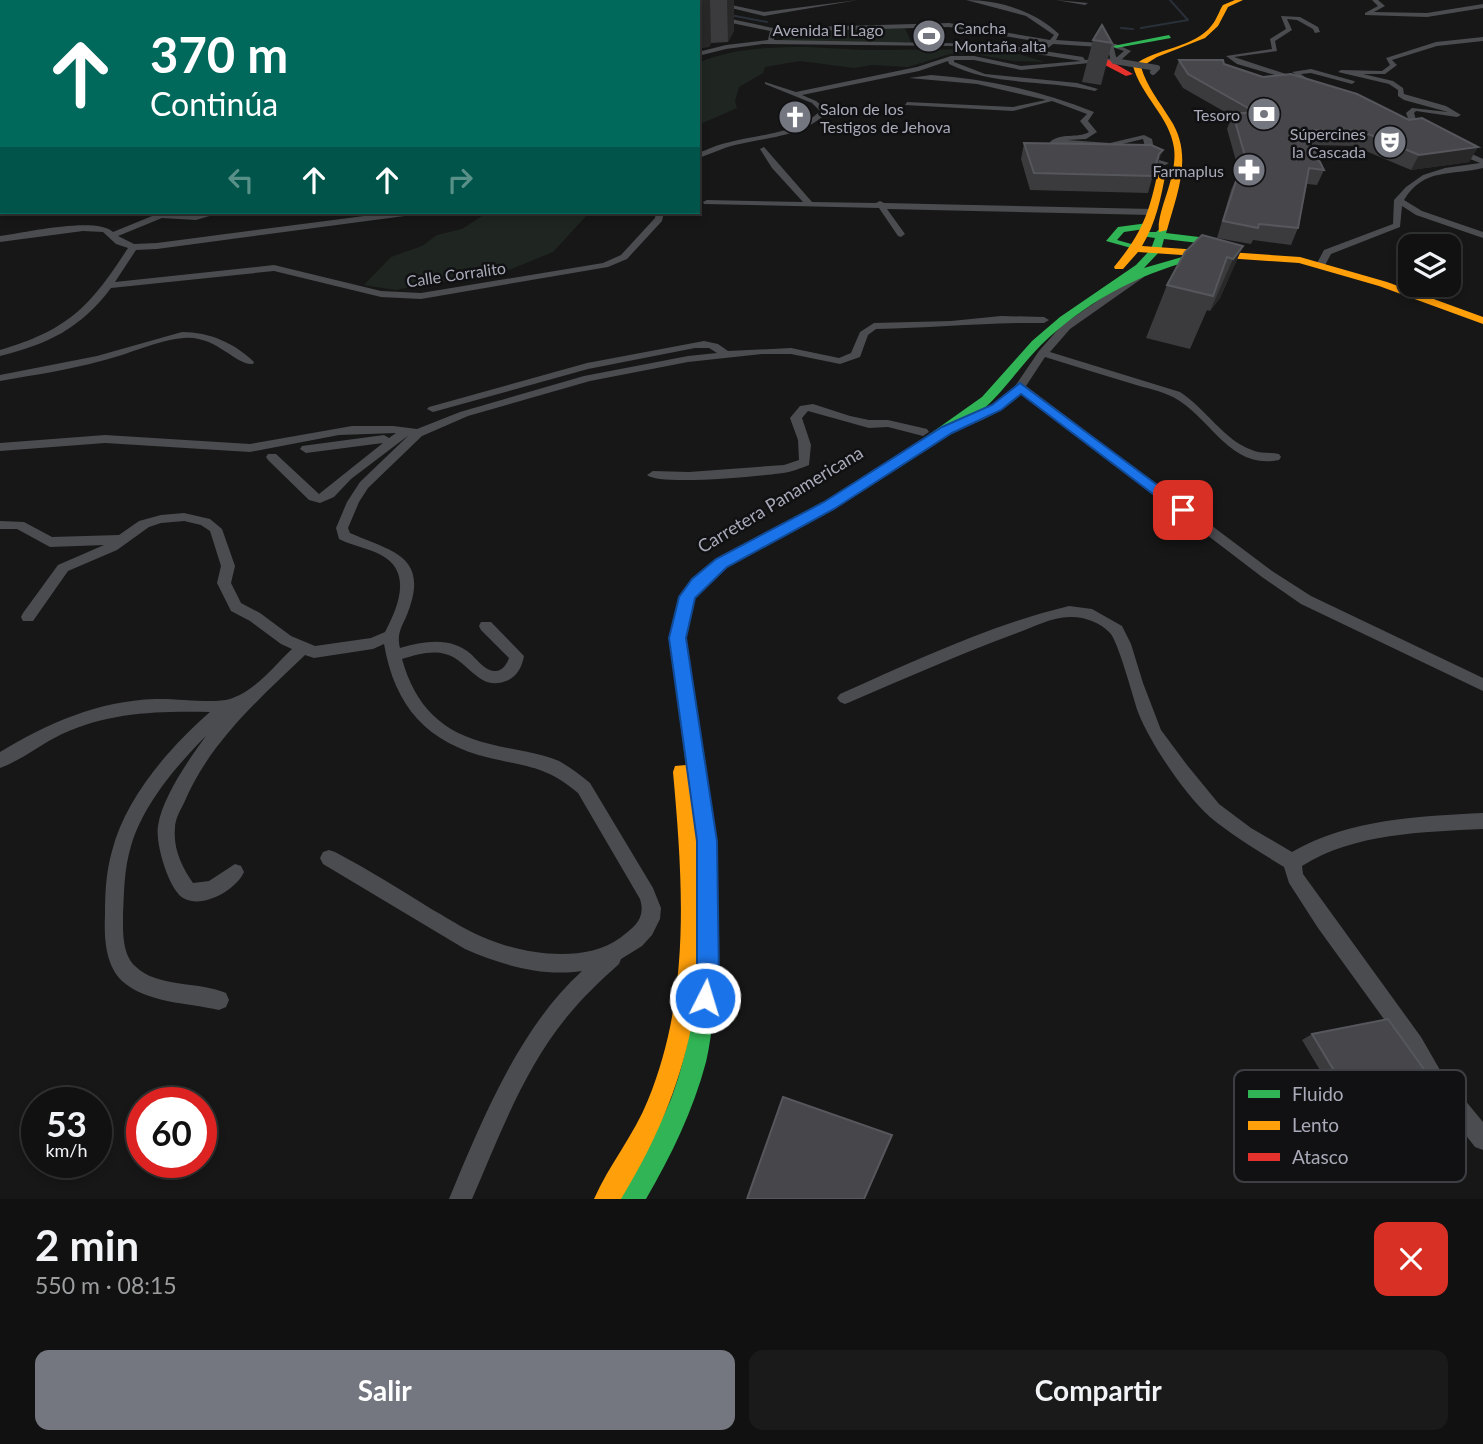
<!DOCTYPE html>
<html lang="es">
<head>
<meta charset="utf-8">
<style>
  :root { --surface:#111; --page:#1a1a1a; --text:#f1f3f6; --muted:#9c9d9f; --line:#303131; --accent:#757780 }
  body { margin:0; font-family:Lato,sans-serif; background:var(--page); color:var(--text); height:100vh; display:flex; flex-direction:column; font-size:26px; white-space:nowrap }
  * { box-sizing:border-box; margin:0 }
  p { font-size:23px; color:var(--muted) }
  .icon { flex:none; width:38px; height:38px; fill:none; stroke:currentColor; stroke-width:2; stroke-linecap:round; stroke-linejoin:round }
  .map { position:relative; height:1199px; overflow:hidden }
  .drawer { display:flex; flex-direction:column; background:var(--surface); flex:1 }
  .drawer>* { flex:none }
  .guide { position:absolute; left:0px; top:0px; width:700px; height:214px; box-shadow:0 4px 10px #0003,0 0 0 2px var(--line); background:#00695c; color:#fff; overflow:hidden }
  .controls { position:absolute; left:1398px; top:234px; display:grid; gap:14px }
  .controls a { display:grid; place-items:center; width:63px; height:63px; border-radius:14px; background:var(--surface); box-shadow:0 4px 10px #0003,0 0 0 2px var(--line); font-size:35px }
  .speed { position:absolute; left:21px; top:1087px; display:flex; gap:14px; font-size:35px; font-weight:700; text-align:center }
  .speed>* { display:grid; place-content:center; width:91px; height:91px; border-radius:50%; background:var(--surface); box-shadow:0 4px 10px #0003,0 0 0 2px var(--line); line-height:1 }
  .speed small { font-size:18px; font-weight:400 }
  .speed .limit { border:10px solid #d22; background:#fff; color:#111 }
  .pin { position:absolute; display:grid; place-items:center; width:60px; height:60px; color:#fff; margin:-30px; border-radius:14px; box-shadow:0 4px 10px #0006 }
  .me { position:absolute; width:77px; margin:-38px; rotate:5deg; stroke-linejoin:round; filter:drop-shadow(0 0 5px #0008) }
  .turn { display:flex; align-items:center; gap:24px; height:147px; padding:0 35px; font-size:32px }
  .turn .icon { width:91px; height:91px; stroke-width:2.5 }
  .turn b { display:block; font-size:49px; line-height:60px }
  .lanes { display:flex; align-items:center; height:66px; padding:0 35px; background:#0003; justify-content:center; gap:35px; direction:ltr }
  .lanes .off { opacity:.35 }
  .round { display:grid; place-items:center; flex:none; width:74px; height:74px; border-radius:14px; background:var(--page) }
  .overview { display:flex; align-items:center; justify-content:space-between; height:119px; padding:0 35px }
  h1 { font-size:42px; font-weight:700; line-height:52px }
  .primary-button { display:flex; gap:14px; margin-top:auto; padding:14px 35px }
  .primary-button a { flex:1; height:80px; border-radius:14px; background:var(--accent); color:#fff; font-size:28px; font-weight:700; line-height:80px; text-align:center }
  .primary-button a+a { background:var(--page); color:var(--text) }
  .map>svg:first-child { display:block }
</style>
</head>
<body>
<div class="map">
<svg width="1483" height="1199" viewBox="0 0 1483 1199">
  <rect width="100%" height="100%" fill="#171717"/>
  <path fill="#1f2621" d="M905 28 911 42H782L783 30Z
    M807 47 864 50 1002 49 1045 62 1013 61 969 53 950 54 908 67 872 65 854 68 800 61 765 67 763 73 739 87 735 101 737 108 698 125 700 62C735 48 770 47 807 47Z
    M488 212H610L586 216 553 252 509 270 470 281 434 282 396 290 364 285 391 257 422 246 437 235 462 229Z"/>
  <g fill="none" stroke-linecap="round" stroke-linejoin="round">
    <path stroke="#2a3039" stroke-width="2" d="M226 2 228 0
      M730 15 767 22
      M1121 28 1133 29
      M1141 28 1188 20 1170 0"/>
    <path fill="#4b4c50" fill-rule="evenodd" d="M0 0H8L0 4Z
      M41 0H48L39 2Z
      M189 0H195L196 2H190Z
      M214 0H220L221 2H215Z
      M501 0H535L532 2Z
      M595 0H654L651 2Z
      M698 0H708L764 12 858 0 764 16Z
      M966 0C999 0 1035 11 1059 34L1056 40 1116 44 1131 51 1121 60 1104 63 1102 60 1117 57 1124 51 1115 48 1053 44 1048 48 1045 46 1047 43 949 27 776 32 774 40 999 44 1083 57 1085 60 1097 59 1099 62 1021 70 974 60H954V62L985 74 1077 83 1098 89 1095 91C1046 79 995 87 949 64L948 61 919 71 802 95 816 101 828 111C805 137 767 137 735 145 722 148 711 154 698 158V153C709 149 719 144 730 142 760 134 797 134 820 111L812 103 765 84V82L796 92 917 67 951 56H974L1021 66 1081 61 999 48 952 46 763 44 726 49 698 56V52L726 45 768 40 770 31 698 16V12L773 28 949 23 1050 40 1054 35 1026 16Z
      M1056 0 1088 3 1085 5Z
      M1372 0H1378L1385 6 1374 12 1427 13 1483 4V8L1427 17 1365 15V13L1378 6Z
      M1281 16 1300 17 1318 27 1320 32 1315 33 1313 29 1297 20 1287 19 1292 30 1275 41 1277 51 1234 57 1292 76 1299 80V82L1237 64 1226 56 1272 49 1270 39 1286 29Z
      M2 22V26L0 27V23Z
      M1483 37V41L1437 46 1392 60 1397 65 1385 74H1363L1393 81 1403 88 1404 94 1446 106 1461 115 1457 117 1416 111 1414 113 1417 123 1427 131 1423 133 1411 126 1406 113 1412 108 1448 112 1404 100 1398 96V90L1389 84 1338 72 1341 70 1382 71 1390 65 1386 58 1436 42Z
      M0 45H2V49H0Z
      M1311 69 1354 81 1355 82 1352 84 1311 73 1301 74 1317 86 1315 89 1292 72Z
      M931 75C987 79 1042 91 1094 112L1088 121 1097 132 1086 139 1067 140 1110 143 1144 135 1152 139 1156 159 1169 163 1165 165 1149 162 1143 139 1110 147 1051 144 1050 142C1061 132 1077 139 1089 132L1080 121 1087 114 1052 101 1013 111 905 105 907 102 1013 107 1046 100 977 84 909 78Z
      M0 112H2V116H0Z
      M764 147 812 202 876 203 880 201 884 203 1152 209 1156 212 1152 215 887 209 905 234 901 237 898 236 879 208 704 204 703 202 707 200 803 202 772 168 760 149Z
      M1453 148H1459L1483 159V168C1452 176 1424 167 1404 200L1422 211 1483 232V238L1416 215 1402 206 1400 227 1331 254 1324 267H1318L1316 265 1324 250 1393 224 1394 200 1406 187 1423 175 1445 168 1480 163 1453 152Z
      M0 179H2L0 184Z
      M156 212H165L168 214 223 212 196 220 162 218 118 236 134 244 157 243 395 212H416L412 215 157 249 136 250 115 282 274 265 381 291 421 293 603 263 621 255 655 218 656 212H664L662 221 627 259 608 267 421 299 381 297 274 271 111 288C80 329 48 344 0 356V350C68 330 90 307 128 248L116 244 103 232 83 231 0 242V236C24 233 96 216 113 232L157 214Z
      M1136 275 1144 277 1070 329 1050 352 1180 392C1205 408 1225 441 1252 450 1261 454 1270 452 1279 454L1281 457 1279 460C1229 470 1211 417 1173 397 1161 391 1146 388 1133 384 1103 375 1074 366 1045 357L1026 386 1272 571 1311 596 1483 678V691L1301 604 1262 577 1021 393C1009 407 972 429 954 427V423L993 406 1011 392 1039 351 1062 325Z
      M1001 316 1044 317 1049 320 1044 323C988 322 932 328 876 329L868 335 860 357 840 364 791 354H762L688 362 590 381 468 416 422 436 368 488 359 502 348 528 350 533C389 551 430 554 408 612 403 626 396 632 400 648 425 641 451 636 472 655 478 661 486 671 494 671 502 672 507 664 509 658L481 630 479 626 481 622H491L524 656C522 667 517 677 506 681 478 692 468 659 445 654 431 650 416 655 402 659 415 706 442 733 490 744 513 750 536 752 559 761 570 767 580 775 590 783L653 888 661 908 660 919 652 935 642 946 621 959 619 964C600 981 582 998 566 1018 523 1071 499 1137 472 1199H449C481 1122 519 1028 582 971 541 977 502 965 465 949L323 864 320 858 323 852 329 850 335 852C369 870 401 890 433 910 451 920 470 933 490 940 528 955 585 963 620 938 635 927 646 918 640 899L578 793C546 766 528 767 490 758 427 743 395 707 384 644L373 649 314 658 305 655C259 699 209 743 184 803 180 811 175 819 175 828 173 849 182 867 193 883L209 881 235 864 241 866 244 872C236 890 204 908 185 899 169 892 155 843 158 826 162 798 189 759 206 736 176 766 143 805 131 846 124 869 124 892 123 915 123 931 122 954 135 966 157 988 198 981 226 993L229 1000 226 1007 219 1010C189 1003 146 1003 122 981 105 965 104 936 105 915 105 893 106 872 112 851 126 797 169 748 210 712 158 711 110 712 62 734 41 744 22 760 0 768V752C48 723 98 701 155 699 175 698 213 704 230 699 254 692 274 666 292 649L281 644 250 621 231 611 217 583 221 566 210 531 201 525 184 521 161 523 149 527 117 550 68 571 33 621H23L21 617 23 613 58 565 104 545 50 547 17 529H0V521L24 522 52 537 119 535 139 521 161 515 184 513 210 519 222 529 235 566 231 583 241 603 260 613 291 636 315 646 371 638 385 632C398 607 413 572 381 555 368 548 353 546 339 539L336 528 347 502 360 482 409 435 351 479 334 497 320 503 309 500 268 460 266 457 268 454H276L319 494 383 443 306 453 300 449 302 446 384 435 389 438 396 433 339 435 250 452 105 443 0 451V443L105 435 250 444 352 426H393L417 429 460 412 584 376 688 356 717 353 709 348H695L588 369 433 412 427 409 429 407 587 363 704 341 718 344 728 351 791 348 839 358 851 353 860 332 874 323 951 321Z
      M182 332C210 332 234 343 254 362L253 364C236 366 216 335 184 338 158 340 127 355 101 361 68 370 34 375 0 381V375L97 356Z
      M813 404 850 416 869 420H888L927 429 929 432 923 436 888 427 869 428 808 411 802 418 811 445 809 465C801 468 792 472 783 473 762 476 659 486 647 475L653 471 689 472 784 465 799 460 798 440 790 418 800 406Z
      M1069 606 1092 609 1122 626 1131 644 1143 683 1161 730 1187 765 1219 804 1251 828 1292 852C1348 819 1420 816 1483 813V829C1423 832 1354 833 1302 866L1303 874 1421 1037 1440 1070 1483 1122V1150L1475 1147 1426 1084 1407 1051 1318 928 1289 883 1284 867C1258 851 1233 836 1210 817 1185 795 1150 743 1138 712 1133 697 1118 641 1110 633 1101 623 1085 617 1072 617 1054 616 1033 627 1017 633 960 654 906 678 850 702L845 704 840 702 837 698 840 694C915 661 990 625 1069 606Z"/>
    <path fill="#30b455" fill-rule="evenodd" d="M1169 35 1171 38 1116 48 1113 46Z
      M1148 223 1151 224V228L1124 232 1117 240 1142 247V251L1106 241 1118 227Z
      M1162 227 1167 230 1166 233 1199 237 1204 240 1199 243 1164 239 1161 250 1144 268 1189 255 1193 256V260C1136 275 1083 304 1041 345 1023 363 1009 384 991 402 973 420 948 434 927 449H917V443L982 397 1032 341 1060 317 1136 265 1151 249 1155 238 1141 236V232H1156Z
      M696 762 703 764 705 770C717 850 723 929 714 1009 712 1027 710 1045 706 1062 693 1111 671 1156 646 1199H619C634 1164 657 1134 671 1099 709 998 701 875 687 770L689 764Z"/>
    <path fill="#ff9f0a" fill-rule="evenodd" d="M1235 0H1243L1228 7 1218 26 1205 38 1157 57 1141 67C1147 87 1159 101 1170 119 1194 155 1177 193 1167 230L1159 232C1156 211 1178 178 1174 148 1170 117 1141 96 1133 66 1156 47 1194 49 1212 25 1217 19 1219 11 1223 5Z
      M1162 168 1166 171C1161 198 1156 223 1142 246L1300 257 1387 282 1483 317V324L1379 286 1299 263 1138 252 1123 269H1115L1114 267C1142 233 1149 214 1158 171Z
      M922 442 927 443V449L834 509 727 567 703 587 694 599 685 638 705 770 703 776 692 777C710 942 710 1053 621 1199H594C609 1165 634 1135 648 1100 691 995 683 882 673 772L675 766 686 765 669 638 681 593 693 579 717 559 824 503Z"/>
    <path fill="#e5322d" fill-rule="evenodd" d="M1101 59H1107L1133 74 1126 76 1101 63Z"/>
    <path stroke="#4b4c50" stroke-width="6" d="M1111 49 1114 61 1157 68 1153 72"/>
  </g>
  <path fill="#3b3b3e" d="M684 0H734V31L728 42 711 43 709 47 698 2H655H684Z
    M1093 40 1112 43 1101 85 1082 82Z
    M1179 60 1224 64 1263 77 1409 120 1478 147 1469 162 1411 170 1354 146 1312 145 1324 170 1317 185 1307 184 1298 228 1291 245 1253 240 1251 244 1217 238 1231 190 1238 175H1240L1227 129 1232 116 1183 88 1174 74Z
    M1024 143 1157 166 1155 168 1148 193 1030 190 1021 159Z
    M1243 246 1220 298 1210 311 1207 310 1190 349 1146 338 1167 285Z
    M1312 1034 1433 1082 1421 1087 1342 1107 1302 1040Z"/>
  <path fill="#282829" d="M696 0H710L711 43 709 47 698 49V2H696Z
    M727 0H734V31L728 42Z
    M1478 147 1469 162 1411 170 1419 155Z
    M1163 150 1157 166 1153 170 1159 154Z
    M1243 246 1220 298 1210 311 1233 259Z"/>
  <path fill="#47474b" stroke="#56575c" stroke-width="2" d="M657 0H680L684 2H655Z
    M1102 25 1112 43 1093 40Z
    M1179 60H1223L1224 64 1263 77 1291 74 1357 94 1409 120 1422 118 1478 147 1419 155 1361 131 1304 130 1324 170 1309 168 1298 228 1259 224 1258 228 1223 221 1238 175 1251 177 1233 114 1255 112 1188 74Z
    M1024 143 1151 145 1163 150 1159 154 1153 176 1034 173Z
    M1202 235 1243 246 1233 259 1227 257 1213 296 1167 285 1185 252Z
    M1388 1019 1433 1082 1353 1102 1312 1034Z
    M783 1097 892 1135 864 1199H747Z"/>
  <path fill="#1a73e8" stroke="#114b97" stroke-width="2" d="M1020 383 1191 510 1183 515 1178 513 1021 394 1001 410 952 433 834 509 727 567 695 598 686 638 717 841 719 977 713 1006 705 1009 697 1006 694 998 697 977V841L669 638 679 597 692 579 716 559 824 502 942 427 992 405Z"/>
  <defs>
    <symbol id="stadium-disc" viewBox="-11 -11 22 22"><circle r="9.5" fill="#757780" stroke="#111113"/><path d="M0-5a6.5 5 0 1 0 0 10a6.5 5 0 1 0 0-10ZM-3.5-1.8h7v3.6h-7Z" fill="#fff"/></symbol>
    <symbol id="bank-disc" viewBox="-11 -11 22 22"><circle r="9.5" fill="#757780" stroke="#111113"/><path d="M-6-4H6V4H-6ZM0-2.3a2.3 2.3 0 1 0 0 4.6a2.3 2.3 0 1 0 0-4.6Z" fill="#fff"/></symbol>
    <symbol id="church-disc" viewBox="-11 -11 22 22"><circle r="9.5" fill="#757780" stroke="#111113"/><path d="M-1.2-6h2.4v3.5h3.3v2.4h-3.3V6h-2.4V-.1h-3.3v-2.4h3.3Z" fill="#fff"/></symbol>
    <symbol id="theatre-disc" viewBox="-11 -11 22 22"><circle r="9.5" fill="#757780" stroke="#111113"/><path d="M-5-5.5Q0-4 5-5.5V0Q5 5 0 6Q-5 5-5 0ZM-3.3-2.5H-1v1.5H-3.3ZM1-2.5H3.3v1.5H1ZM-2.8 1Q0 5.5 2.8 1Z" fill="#fff"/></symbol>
    <symbol id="pharmacy-disc" viewBox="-11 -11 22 22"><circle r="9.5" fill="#757780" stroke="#111113"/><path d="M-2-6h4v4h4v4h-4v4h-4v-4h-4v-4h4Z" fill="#fff"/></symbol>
  </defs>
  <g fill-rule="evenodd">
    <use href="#stadium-disc" x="910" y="17" width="38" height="38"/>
    <use href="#bank-disc" x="1245" y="95" width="38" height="38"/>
    <use href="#church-disc" x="776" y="98" width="38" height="38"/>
    <use href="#theatre-disc" x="1371" y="123" width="38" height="38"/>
    <use href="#pharmacy-disc" x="1230" y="151" width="38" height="38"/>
  </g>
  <g text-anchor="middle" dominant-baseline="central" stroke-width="5" stroke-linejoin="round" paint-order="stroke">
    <g font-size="16" fill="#a8aab8" stroke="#111113" text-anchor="end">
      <text x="954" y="27" text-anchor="start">Cancha<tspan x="954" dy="18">Montaña alta</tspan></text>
      <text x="820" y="108" text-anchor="start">Salon de los<tspan x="820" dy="18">Testigos de Jehova</tspan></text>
      <text x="1240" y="114">Tesoro</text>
      <text x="1366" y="133">Súpercines<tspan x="1366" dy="18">la Cascada</tspan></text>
      <text x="1224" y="170">Farmaplus</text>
    </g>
    <g font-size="16" fill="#a8aab8" stroke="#111113">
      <text x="828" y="29">Avenida El Lago</text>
      <text transform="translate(456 274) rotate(-8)">Calle Corralito</text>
    </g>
    <g font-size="18" fill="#a8aab8" stroke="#111113">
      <text transform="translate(780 499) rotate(-31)">Carretera Panamericana</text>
    </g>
  </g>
  <rect x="1234" y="1070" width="232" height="112" rx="10" fill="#111113" stroke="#3e3f45" stroke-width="2"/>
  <rect x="1248" y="1090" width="32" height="8" fill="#30b455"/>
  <rect x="1248" y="1121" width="32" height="9" fill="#ff9f0a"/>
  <rect x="1248" y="1153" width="32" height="8" fill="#e5322d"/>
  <g font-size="19" fill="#a8aab8">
    <text x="1292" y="1101">Fluido</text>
    <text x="1292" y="1132">Lento</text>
    <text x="1292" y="1164">Atasco</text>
  </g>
</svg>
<div class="controls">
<a><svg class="icon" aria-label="layers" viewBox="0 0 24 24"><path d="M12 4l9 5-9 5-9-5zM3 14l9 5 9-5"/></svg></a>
</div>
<div class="speed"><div>53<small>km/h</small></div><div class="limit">60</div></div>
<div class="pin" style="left:1183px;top:510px;background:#d93025"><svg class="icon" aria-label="arrive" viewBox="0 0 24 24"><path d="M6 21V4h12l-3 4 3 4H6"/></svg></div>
<svg class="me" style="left:705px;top:998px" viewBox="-20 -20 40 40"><circle r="17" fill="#1a73e8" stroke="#fff" stroke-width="3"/><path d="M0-11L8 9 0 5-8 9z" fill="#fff"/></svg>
<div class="guide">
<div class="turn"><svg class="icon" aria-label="ahead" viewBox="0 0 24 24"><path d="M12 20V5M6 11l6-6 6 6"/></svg><div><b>370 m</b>Continúa</div></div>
<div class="lanes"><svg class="icon off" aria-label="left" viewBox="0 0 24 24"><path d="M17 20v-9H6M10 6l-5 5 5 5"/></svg><svg class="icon" aria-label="ahead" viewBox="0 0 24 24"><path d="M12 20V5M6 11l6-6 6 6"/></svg><svg class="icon" aria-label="ahead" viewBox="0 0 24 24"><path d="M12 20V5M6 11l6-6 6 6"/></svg><svg class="icon off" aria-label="right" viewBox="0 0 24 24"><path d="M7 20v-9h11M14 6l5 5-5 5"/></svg></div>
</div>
</div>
<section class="drawer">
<div class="overview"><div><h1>2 min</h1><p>550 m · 08:15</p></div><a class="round" style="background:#d93025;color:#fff"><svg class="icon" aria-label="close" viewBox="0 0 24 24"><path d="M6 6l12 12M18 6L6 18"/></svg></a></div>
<div class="primary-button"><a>Salir</a><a>Compartir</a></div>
</section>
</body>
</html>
